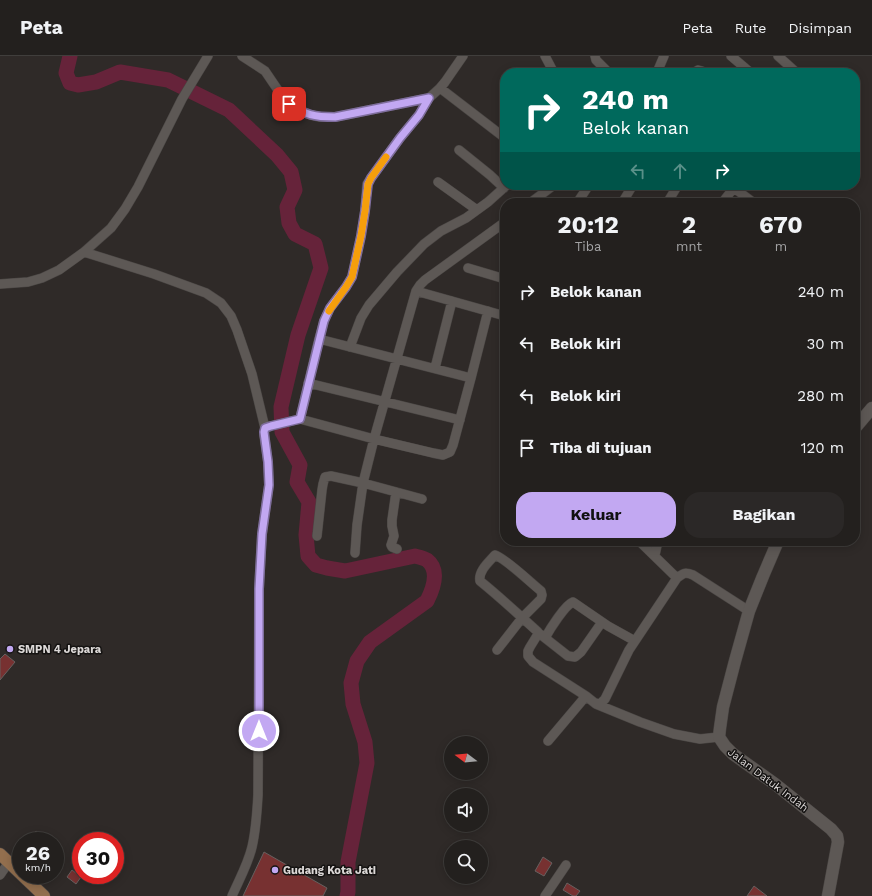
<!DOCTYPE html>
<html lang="id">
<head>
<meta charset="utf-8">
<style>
  :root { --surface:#23201e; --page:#2b2827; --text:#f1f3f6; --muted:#a3a3a4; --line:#403e3c; --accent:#c2a8f2 }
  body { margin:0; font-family:"Work Sans",sans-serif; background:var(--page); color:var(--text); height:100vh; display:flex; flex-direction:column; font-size:15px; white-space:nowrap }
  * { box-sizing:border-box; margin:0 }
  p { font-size:13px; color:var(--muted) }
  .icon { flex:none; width:22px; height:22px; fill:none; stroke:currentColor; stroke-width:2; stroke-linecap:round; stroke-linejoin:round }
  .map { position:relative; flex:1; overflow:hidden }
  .side { position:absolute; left:500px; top:142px; width:360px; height:348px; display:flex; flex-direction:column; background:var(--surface); border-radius:16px; box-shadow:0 2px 10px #0003,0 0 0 1px var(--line) }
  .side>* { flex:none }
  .banner { position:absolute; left:500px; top:12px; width:360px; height:122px; border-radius:16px; box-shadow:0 2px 10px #0003,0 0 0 1px var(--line); background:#00695c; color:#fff; overflow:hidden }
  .needle { width:26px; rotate:286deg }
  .tools { position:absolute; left:444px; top:680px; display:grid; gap:8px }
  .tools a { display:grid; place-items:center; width:44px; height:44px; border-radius:50%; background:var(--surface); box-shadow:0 2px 10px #0003,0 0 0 1px var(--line); font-size:20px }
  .speed { position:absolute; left:12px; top:776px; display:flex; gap:8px; font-size:20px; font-weight:700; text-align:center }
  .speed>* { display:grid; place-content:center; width:52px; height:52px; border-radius:50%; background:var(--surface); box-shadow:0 2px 10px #0003,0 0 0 1px var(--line); line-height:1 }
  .speed small { font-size:10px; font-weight:400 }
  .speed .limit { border:6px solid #d22; background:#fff; color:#111 }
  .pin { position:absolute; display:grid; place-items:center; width:34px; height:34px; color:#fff; margin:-17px; border-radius:8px; box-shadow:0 2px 6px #0006 }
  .me { position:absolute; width:44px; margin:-22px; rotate:0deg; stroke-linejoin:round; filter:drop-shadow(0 0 3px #0008) }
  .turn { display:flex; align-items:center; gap:14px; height:84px; padding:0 16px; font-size:18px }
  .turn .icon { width:52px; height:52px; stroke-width:2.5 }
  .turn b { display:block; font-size:28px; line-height:34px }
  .lanes { display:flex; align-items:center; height:38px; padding:0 16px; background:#0003; justify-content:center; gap:20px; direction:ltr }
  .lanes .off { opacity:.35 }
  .eta { display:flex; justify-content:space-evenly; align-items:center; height:68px; text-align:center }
  .eta b { font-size:24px; font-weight:700; line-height:28px }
  .primary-button { display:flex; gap:8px; margin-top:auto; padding:8px 16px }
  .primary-button a { flex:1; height:46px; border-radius:16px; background:var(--accent); color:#111; font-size:16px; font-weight:700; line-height:46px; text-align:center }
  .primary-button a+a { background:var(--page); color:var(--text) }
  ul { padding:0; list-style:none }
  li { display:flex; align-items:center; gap:12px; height:52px; padding:0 16px }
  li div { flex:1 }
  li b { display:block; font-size:15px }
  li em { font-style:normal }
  header { display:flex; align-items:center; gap:24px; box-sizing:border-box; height:56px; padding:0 20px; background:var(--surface); border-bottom:1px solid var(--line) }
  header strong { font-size:19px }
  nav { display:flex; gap:22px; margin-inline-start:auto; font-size:14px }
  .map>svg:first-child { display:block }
</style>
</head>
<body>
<header>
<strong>Peta</strong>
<nav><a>Peta</a><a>Rute</a><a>Disimpan</a></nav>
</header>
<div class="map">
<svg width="872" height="840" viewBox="0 0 872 840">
  <rect width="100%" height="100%" fill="#2f2a28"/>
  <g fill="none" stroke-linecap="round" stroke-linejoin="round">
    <path stroke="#66233a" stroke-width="15" d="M70 0 66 17 70 27 78 29 96 26 120 16 168 24 229 54 277 99 291 116 295 134 287 151 289 167 295 178 315 188 321 212 298 279 281 351 282 376 300 409 297 426 309 446 306 479 308 500 316 509 327 512 345 515 415 500C419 501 424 502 427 504 440 514 433 533 427 545L370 586 357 605 351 627 353 648 365 686 367 707 348 806V836L347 840"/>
  </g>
  <path fill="#773131" stroke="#66605f" d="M5 598 15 606 0 624V603Z
    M36 775 47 785H28Z
    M264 796 327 832 323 840H243Z
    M543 801 552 807 544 820 535 815Z
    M72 814 81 821 76 828 67 821Z
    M567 827 580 835 576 840H573L563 834Z
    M754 830 767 840H747Z"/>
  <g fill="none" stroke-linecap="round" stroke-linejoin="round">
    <defs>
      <path id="street" d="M242 0 265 15 282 40 289 48 301 55 311 59 320 61H335L429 42
        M545 0 554 17
        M595 0 596 4 609 17
        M731 0 751 17
        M778 0 797 17
        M656 17 658 14 664 0
        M693 17 698 14 702 15 704 17
        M440 32 505 82
        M459 94 490 119 504 132
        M438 126 477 154
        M730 129 754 147
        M530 147 554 129
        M577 147 589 129
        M622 147 633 129
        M667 147 678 129
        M722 147 736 129
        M84 196 154 218 206 237 221 247 231 260 237 274 252 318 265 372
        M468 212 505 223
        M0 228 28 226 42 222 59 214 84 196 111 172 125 153 138 131 182 43 208 0
        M416 235 420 229 425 224 505 166
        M319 283 324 265 330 252 346 231 352 221 361 180 365 155 367 128 371 122 400 82 419 59 429 42 440 32 445 26 463 0
        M350 291 361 262 369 249 397 216 424 188 441 175 466 162 488 146 507 129
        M435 312 452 245
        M308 327 460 364
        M300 363 319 283 471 322
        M396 436 392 464V470L394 480 391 489 392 491 397 493
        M317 480 322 434 323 428 325 421 331 420 363 427 374 383 416 235 505 260
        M639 485 677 522
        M355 497 357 469 363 427 422 443
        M655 499 658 485
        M540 578 568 600 575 601 581 596 602 566
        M545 582C550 573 565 549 573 546L608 570 635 585
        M497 594 522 562 541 543 542 539 541 535C531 527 505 502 495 499 489 506 478 515 480 525 500 541 519 559 538 576V578L530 591 528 595V600L533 606 586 640 596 648 601 647 605 643 629 594 677 522C684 517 685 516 693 519L749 555
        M596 648 640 666 674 678 700 683 719 681
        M548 685 586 640
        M0 819 9 806
        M232 840C239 824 248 808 252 791 256 774 257 757 258 739L259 533 262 478 269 429 268 406 264 379 265 372 271 370 300 363 374 383 433 397 443 399 450 396 453 389 471 322 488 255
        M545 840 566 809"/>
      <path id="secondary" d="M855 372 872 352
        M778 485 763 520 749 555 735 605 723 651 720 672 719 681 725 690 733 698 775 728 831 773 837 780 838 786 828 840"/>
      <path id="primary" d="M0 798 21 818
        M22 819 44 840"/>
    </defs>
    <use href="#street" stroke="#4a4644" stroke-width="10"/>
    <use href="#secondary" stroke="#4a4644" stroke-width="13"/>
    <use href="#primary" stroke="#4a4644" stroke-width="13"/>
    <use href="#street" stroke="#5d5855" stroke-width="9"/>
    <use href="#secondary" stroke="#5d5855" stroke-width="12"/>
    <use href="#primary" stroke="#936f4e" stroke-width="12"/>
  </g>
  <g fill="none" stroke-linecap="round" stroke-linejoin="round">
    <defs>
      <path id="route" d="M259 675V533L262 478 269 429 268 406 264 376 265 372 271 370 300 363 324 265 330 252 346 231 352 221 361 180 365 155 368 128 371 122 400 82 419 59 429 42 335 61C314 61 306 59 289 48"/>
    </defs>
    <use href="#route" stroke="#7e6d9d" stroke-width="10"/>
    <use href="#route" stroke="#c2a8f2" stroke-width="7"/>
    <path stroke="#f59e0b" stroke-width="7" d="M329 255 346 231 352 221 361 180 365 155 368 128 371 122 386 101"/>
  </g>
  <g fill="#c2a8f2" stroke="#151312" stroke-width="1.5">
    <circle cx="10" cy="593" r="4"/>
    <circle cx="275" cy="814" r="4"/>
  </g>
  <g text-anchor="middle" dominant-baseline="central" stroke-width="3" stroke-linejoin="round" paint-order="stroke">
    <g font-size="11" font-weight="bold" fill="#dcd8d7" stroke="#151312" text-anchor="start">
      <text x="18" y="593">SMPN 4 Jepara</text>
      <text x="283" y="814">Gudang Kota Jati</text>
    </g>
    <g font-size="11" fill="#dcd8d7" stroke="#151312">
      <text transform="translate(768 724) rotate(37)">Jalan Datuk Indah</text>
    </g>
  </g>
</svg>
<div class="tools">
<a><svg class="needle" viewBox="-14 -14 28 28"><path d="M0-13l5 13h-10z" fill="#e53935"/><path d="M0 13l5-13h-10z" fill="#a3a3a4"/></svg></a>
<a><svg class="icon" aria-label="sound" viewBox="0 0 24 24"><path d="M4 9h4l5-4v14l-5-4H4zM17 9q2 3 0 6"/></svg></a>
<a><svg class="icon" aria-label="search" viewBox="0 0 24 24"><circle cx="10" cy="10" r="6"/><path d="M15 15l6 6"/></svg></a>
</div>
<div class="speed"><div>26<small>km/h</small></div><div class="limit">30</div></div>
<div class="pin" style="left:289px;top:48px;background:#d93025"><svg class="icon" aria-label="arrive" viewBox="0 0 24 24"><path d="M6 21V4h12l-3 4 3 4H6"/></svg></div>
<svg class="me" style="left:259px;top:675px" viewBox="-20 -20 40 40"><circle r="17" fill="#c2a8f2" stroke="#fff" stroke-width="3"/><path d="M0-11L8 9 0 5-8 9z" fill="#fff"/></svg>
<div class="banner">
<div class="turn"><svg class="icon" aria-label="right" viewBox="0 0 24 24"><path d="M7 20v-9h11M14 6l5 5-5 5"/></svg><div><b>240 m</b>Belok kanan</div></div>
<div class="lanes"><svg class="icon off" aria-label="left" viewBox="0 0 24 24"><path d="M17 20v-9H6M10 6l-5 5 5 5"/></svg><svg class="icon off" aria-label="ahead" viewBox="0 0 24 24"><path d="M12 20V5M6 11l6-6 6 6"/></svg><svg class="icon" aria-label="right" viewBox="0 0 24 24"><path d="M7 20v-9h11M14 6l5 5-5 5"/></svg></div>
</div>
<section class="side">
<div class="eta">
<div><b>20:12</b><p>Tiba</p></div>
<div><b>2</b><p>mnt</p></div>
<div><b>670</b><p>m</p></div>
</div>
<ul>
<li><svg class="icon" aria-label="right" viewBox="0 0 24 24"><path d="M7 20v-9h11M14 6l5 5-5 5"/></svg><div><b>Belok kanan</b></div><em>240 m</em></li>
<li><svg class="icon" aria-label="left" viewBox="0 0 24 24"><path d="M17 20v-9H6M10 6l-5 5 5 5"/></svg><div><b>Belok kiri</b></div><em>30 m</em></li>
<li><svg class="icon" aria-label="left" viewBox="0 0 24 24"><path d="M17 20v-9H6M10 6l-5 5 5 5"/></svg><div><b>Belok kiri</b></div><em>280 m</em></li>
<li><svg class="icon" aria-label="arrive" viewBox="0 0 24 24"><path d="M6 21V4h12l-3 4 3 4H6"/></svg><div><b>Tiba di tujuan</b></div><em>120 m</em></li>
</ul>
<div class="primary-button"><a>Keluar</a><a>Bagikan</a></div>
</section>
</div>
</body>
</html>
